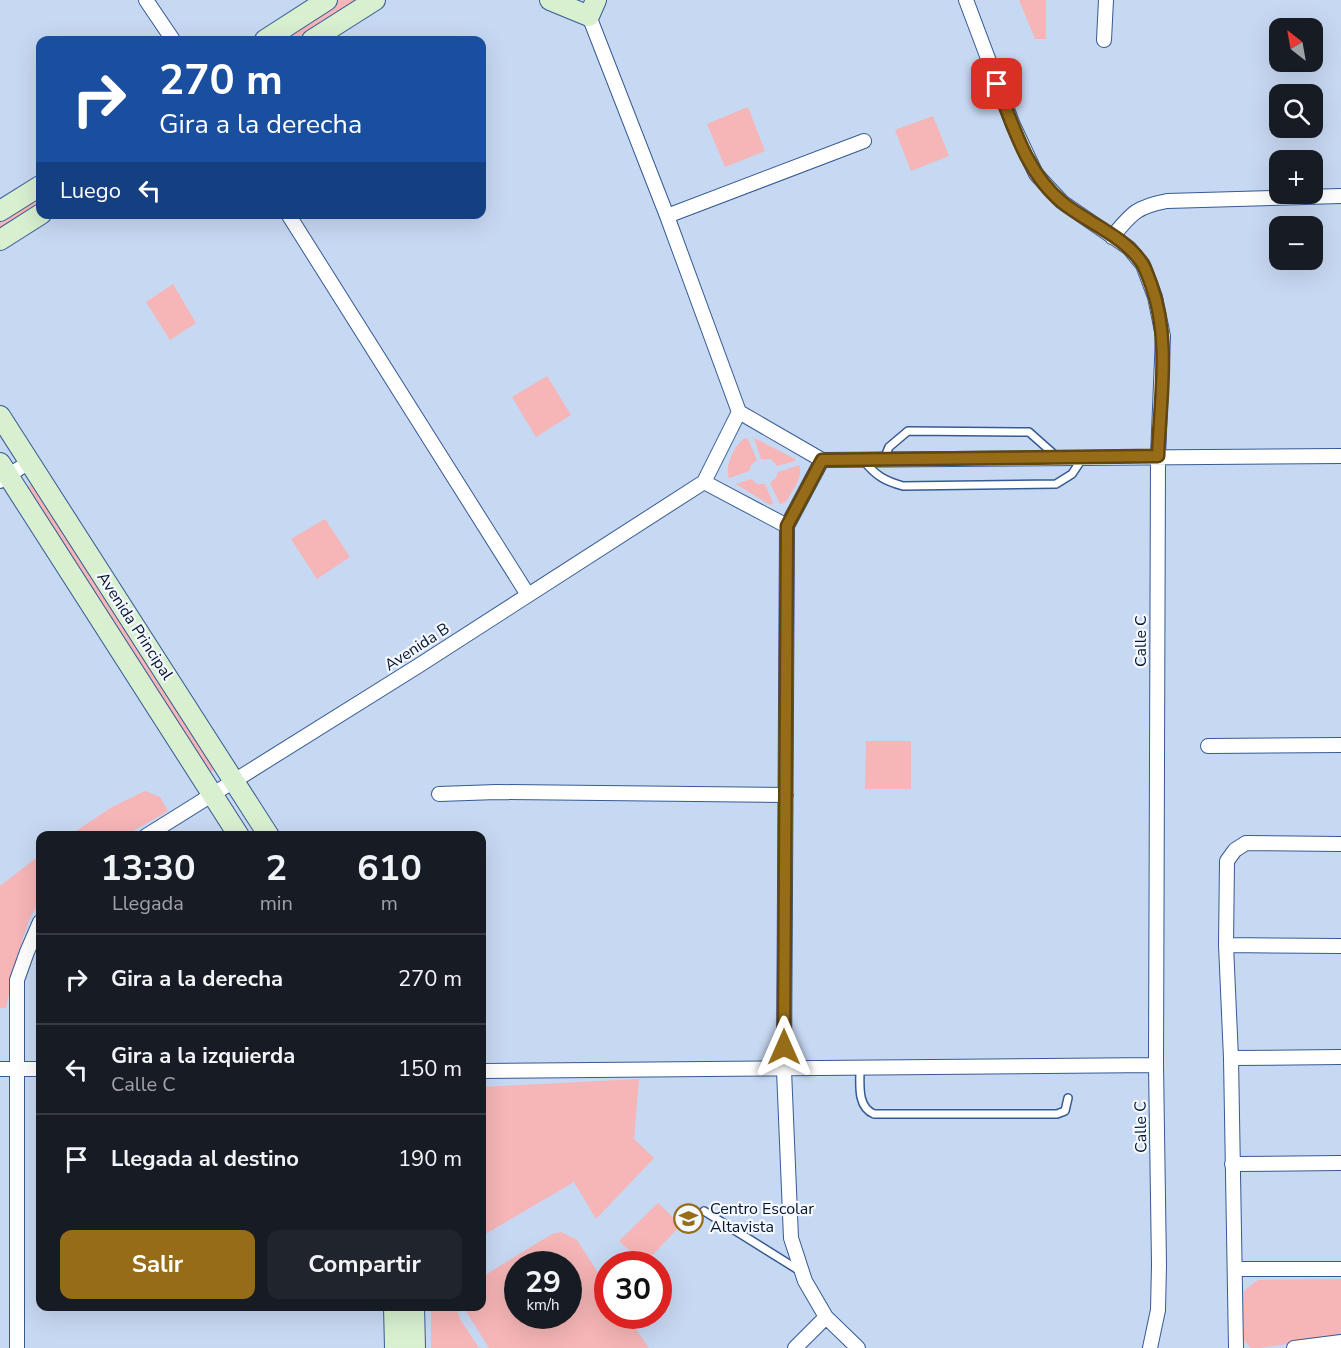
<!DOCTYPE html>
<html lang="es">
<head>
<meta charset="utf-8">
<style>
  :root { --surface:#171b24; --page:#20242c; --text:#f1f3f6; --muted:#9ea1a6; --line:#363941; --accent:#976c19 }
  body { margin:0; font-family:"Nunito Sans",sans-serif; background:var(--page); color:var(--text); height:100vh; display:flex; flex-direction:column; font-size:22px; white-space:nowrap }
  * { box-sizing:border-box; margin:0 }
  p { font-size:20px; color:var(--muted) }
  .icon { flex:none; width:33px; height:33px; fill:none; stroke:currentColor; stroke-width:2; stroke-linecap:round; stroke-linejoin:round }
  .map { position:relative; flex:1; overflow:hidden }
  .drawer { position:absolute; left:36px; top:831px; width:450px; height:480px; display:flex; flex-direction:column; background:var(--surface); border-radius:12px; box-shadow:0 6px 24px #0002 }
  .drawer>* { flex:none }
  .hud { position:absolute; left:36px; top:36px; width:450px; height:183px; border-radius:12px; box-shadow:0 6px 24px #0002; background:#1a4fa0; color:#fff; overflow:hidden }
  .needle { width:39px; rotate:329deg }
  .controls { position:absolute; left:1269px; top:18px; display:grid; gap:12px }
  .controls a { display:grid; place-items:center; width:54px; height:54px; border-radius:12px; background:var(--surface); box-shadow:0 6px 24px #0002; font-size:30px }
  .speed { position:absolute; left:504px; top:1251px; display:flex; gap:12px; font-size:30px; font-weight:700; text-align:center }
  .speed>* { display:grid; place-content:center; width:78px; height:78px; border-radius:50%; background:var(--surface); box-shadow:0 6px 24px #0002; line-height:1 }
  .speed small { font-size:15px; font-weight:400 }
  .speed .limit { border:9px solid #d22; background:#fff; color:#111 }
  .pin { position:absolute; display:grid; place-items:center; width:51px; height:51px; color:#fff; margin:-26px; border-radius:12px; box-shadow:0 3px 9px #0006 }
  .me { position:absolute; width:66px; margin:-33px; rotate:0deg; stroke-linejoin:round; filter:drop-shadow(0 0 4px #0008) }
  .turn { display:flex; align-items:center; gap:21px; height:126px; padding:0 24px; font-size:27px }
  .turn .icon { width:78px; height:78px; stroke-width:2.5 }
  .turn b { display:block; font-size:42px; line-height:51px }
  .then { display:flex; align-items:center; height:57px; padding:0 24px; background:#0003; gap:12px; font-size:22px }
  .eta { display:flex; justify-content:space-evenly; align-items:center; height:102px; text-align:center }
  .eta b { font-size:36px; font-weight:700; line-height:42px }
  .cta { display:flex; gap:12px; margin-top:auto; padding:12px 24px }
  .cta a { flex:1; height:69px; border-radius:12px; background:var(--accent); color:#fff; font-size:24px; font-weight:700; line-height:69px; text-align:center }
  .cta a+a { background:var(--page); color:var(--text) }
  ul { padding:0; list-style:none }
  li { display:flex; align-items:center; gap:18px; height:90px; padding:0 24px; border-top:2px solid var(--line) }
  li div { flex:1 }
  li b { display:block; font-size:22px }
  li em { font-style:normal }
  .map>svg:first-child { display:block }
</style>
</head>
<body>
<div class="map">
<svg width="1341" height="1348" viewBox="0 0 1341 1348">
  <rect width="100%" height="100%" fill="#c7d8f2"/>
  <path fill="#f6b5b6" fill-rule="evenodd" d="M339 0H363L299 40H274Z
    M1019 0H1046V39H1035Z
    M748 107 765 151 725 167 707 124Z
    M933 116 949 156 911 171 895 130Z
    M40 193V206L0 231V218Z
    M173 284 196 323 170 340 146 302Z
    M547 376 571 415 536 437 512 397Z
    M745 438 748 439 757 460 751 465 749 471 729 478C724 467 735 444 745 438Z
    M754 438 795 459V461L777 466 771 459H761Z
    M799 465C804 477 792 491 786 502L780 504 770 483 776 478 778 472Z
    M751 479 757 484H765L773 503 770 505 736 484Z
    M33 484 216 769 209 773 27 487Z
    M325 519 350 557 317 579 291 539Z
    M866 741H911V789H865Z
    M145 791 160 797 168 811 126 835H70L112 807Z
    M40 855V902L30 917 16 960 6 1008H0V886Z
    M639 1079 634 1139 654 1158 596 1219 574 1182 482 1236V1087Z
    M658 1203 681 1225 644 1264 619 1241Z
    M561 1232 577 1240 607 1287 608 1316H627L649 1348H489L464 1308 482 1306V1277L552 1234ZM518 1264H568V1316H518Z
    M1341 1279V1336L1260 1348H1251L1243 1339 1241 1293 1258 1280Z
    M431 1307H456L460 1319 479 1348H431Z"/>
  <g fill="none" stroke-linecap="round" stroke-linejoin="round">
    <defs>
      <path id="lane" d="M884 459 889 447 908 431 1029 432 1056 456
        M864 461C876 476 885 481 903 486L1056 484 1072 474 1082 459
        M860 1069C860 1085 857 1107 874 1114H1057L1065 1111 1068 1098
        M704 1211 800 1271"/>
      <path id="street" d="M146 0 173 40
        M966 0 1013 125 1036 174 1062 202 1129 248 1143 265 1155 297 1163 336 1158 456 1156 1065 1159 1265 1158 1310 1150 1348
        M589 16 667 216 739 412
        M1104 40 1106 0
        M288 214 528 595
        M667 216 864 141
        M1112 237C1132 213 1136 207 1167 201L1341 196
        M739 412 822 460 787 526 704 482Z
        M822 460 1341 456
        M0 481 29 462
        M787 526 784 1070 791 1238 805 1281 826 1317 858 1348
        M1208 746 1341 745
        M439 794 497 792 786 795
        M146 836 418 666 704 482
        M1226 945 1341 946
        M1231 1058 1341 1057
        M0 1069H40
        M482 1071 1156 1065
        M1232 1164 1341 1163
        M1235 1269H1341
        M17 1348V980L27 952 40 922
        M795 1348 826 1317
        M1236 1348 1231 1058 1226 945 1227 861 1235 850 1246 843 1341 844
        M1294 1348 1341 1342"/>
      <path id="secondary" d="M550 0 589 16 596 0
        M265 40 327 0
        M312 40 375 0
        M0 211 40 186
        M0 240 41 214
        M0 416 269 836
        M0 463 239 836
        M394 1306 395 1348
        M414 1306 415 1348"/>
    </defs>
    <use href="#lane" stroke="#355b93" stroke-width="10"/>
    <use href="#street" stroke="#355b93" stroke-width="16"/>
    <use href="#secondary" stroke="#355b93" stroke-width="22"/>
    <use href="#lane" stroke="#fff" stroke-width="7"/>
    <use href="#street" stroke="#fff" stroke-width="14"/>
    <use href="#secondary" stroke="#d8efd0" stroke-width="20"/>
  </g>
  <g fill="none" stroke-linecap="round" stroke-linejoin="round">
    <defs>
      <path id="route" d="M784 1047 787 526 822 460 1158 456C1160 400 1171 338 1151 284 1148 277 1146 269 1142 263 1124 236 1088 223 1063 203 1027 174 1013 126 997 84"/>
    </defs>
    <use href="#route" stroke="#624610" stroke-width="15"/>
    <use href="#route" stroke="#976c19" stroke-width="10"/>
  </g>
  <defs>
    <symbol id="school-ring" viewBox="-11 -11 22 22"><circle r="9.5" fill="#f4f8ff" stroke="#976c19" stroke-width="1.5"/><path d="M0-5L7-2L0 1L-7-2ZM-4 1L0 2.5L4 1V4Q0 6-4 4Z" fill="#976c19"/></symbol>
  </defs>
  <g fill-rule="evenodd">
    <use href="#school-ring" x="672" y="1202" width="33" height="33"/>
  </g>
  <g text-anchor="middle" dominant-baseline="central" stroke-width="4.5" stroke-linejoin="round" paint-order="stroke">
    <g font-size="16" fill="#07162d" stroke="#f4f8ff">
      <text transform="translate(135 626) rotate(57)">Avenida Principal</text>
      <text transform="translate(1141 641) rotate(-90)">Calle C</text>
      <text transform="translate(417 647) rotate(-33)">Avenida B</text>
      <text transform="translate(1141 1127) rotate(-91)">Calle C</text>
    </g>
    <g font-size="16" fill="#07162d" stroke="#f4f8ff" text-anchor="start">
      <text x="710" y="1209">Centro Escolar<tspan x="710" dy="18">Altavista</tspan></text>
    </g>
  </g>
</svg>
<div class="controls">
<a><svg class="needle" viewBox="-14 -14 28 28"><path d="M0-13l5 13h-10z" fill="#e53935"/><path d="M0 13l5-13h-10z" fill="#9ea1a6"/></svg></a>
<a><svg class="icon" aria-label="search" viewBox="0 0 24 24"><circle cx="10" cy="10" r="6"/><path d="M15 15l6 6"/></svg></a>
<a>+</a>
<a>−</a>
</div>
<div class="speed"><div>29<small>km/h</small></div><div class="limit">30</div></div>
<div class="pin" style="left:997px;top:84px;background:#d93025"><svg class="icon" aria-label="arrive" viewBox="0 0 24 24"><path d="M6 21V4h12l-3 4 3 4H6"/></svg></div>
<svg class="me" style="left:784px;top:1047px" viewBox="-20 -20 40 40"><path d="M0-17L14 15 0 8-14 15z" fill="#976c19" stroke="#fff" stroke-width="4"/></svg>
<div class="hud">
<div class="turn"><svg class="icon" aria-label="right" viewBox="0 0 24 24"><path d="M7 20v-9h11M14 6l5 5-5 5"/></svg><div><b>270 m</b>Gira a la derecha</div></div>
<div class="then">Luego<svg class="icon" aria-label="left" viewBox="0 0 24 24"><path d="M17 20v-9H6M10 6l-5 5 5 5"/></svg></div>
</div>
<section class="drawer">
<div class="eta">
<div><b>13:30</b><p>Llegada</p></div>
<div><b>2</b><p>min</p></div>
<div><b>610</b><p>m</p></div>
</div>
<ul>
<li><svg class="icon" aria-label="right" viewBox="0 0 24 24"><path d="M7 20v-9h11M14 6l5 5-5 5"/></svg><div><b>Gira a la derecha</b></div><em>270 m</em></li>
<li><svg class="icon" aria-label="left" viewBox="0 0 24 24"><path d="M17 20v-9H6M10 6l-5 5 5 5"/></svg><div><b>Gira a la izquierda</b><p>Calle C</p></div><em>150 m</em></li>
<li><svg class="icon" aria-label="arrive" viewBox="0 0 24 24"><path d="M6 21V4h12l-3 4 3 4H6"/></svg><div><b>Llegada al destino</b></div><em>190 m</em></li>
</ul>
<div class="cta"><a>Salir</a><a>Compartir</a></div>
</section>
</div>
</body>
</html>
